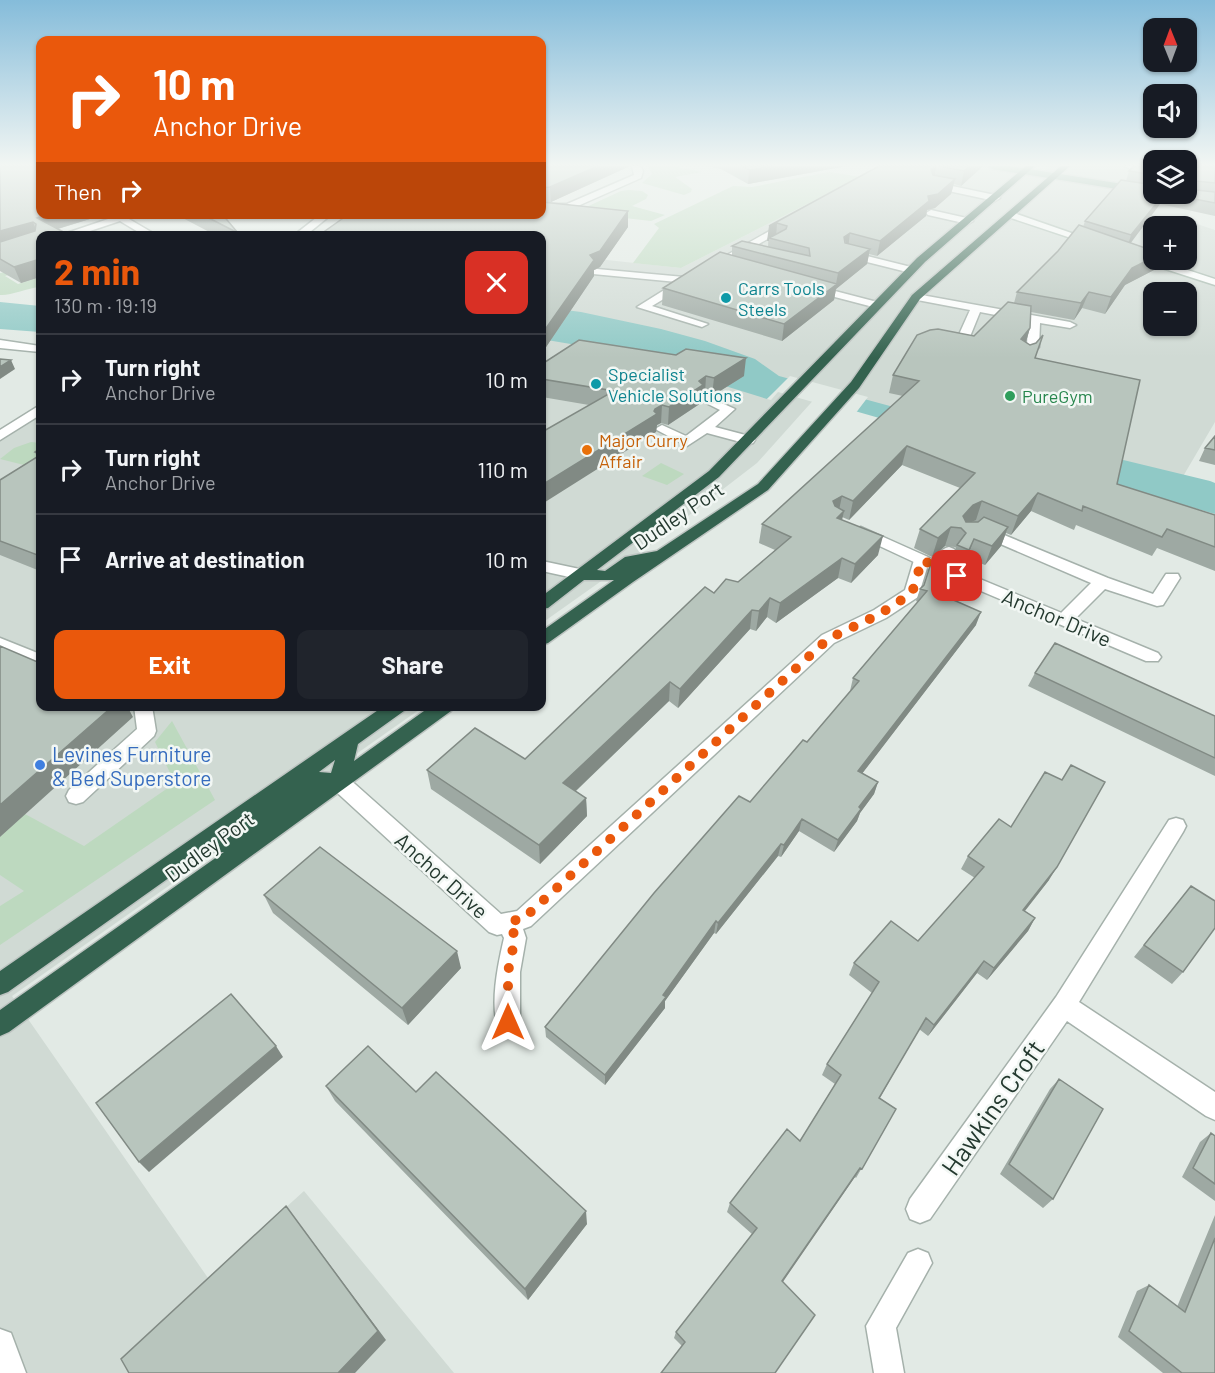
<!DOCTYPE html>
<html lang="en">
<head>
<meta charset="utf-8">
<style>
  :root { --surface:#171b24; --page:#20242c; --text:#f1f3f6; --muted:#9ea1a6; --line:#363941; --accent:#ea580c }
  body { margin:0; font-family:Barlow,sans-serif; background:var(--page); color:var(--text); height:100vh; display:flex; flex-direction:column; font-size:22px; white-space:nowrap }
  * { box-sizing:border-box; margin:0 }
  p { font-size:20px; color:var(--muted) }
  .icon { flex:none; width:33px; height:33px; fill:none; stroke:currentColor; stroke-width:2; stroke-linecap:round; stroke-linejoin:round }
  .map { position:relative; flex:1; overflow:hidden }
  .drawer { position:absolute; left:36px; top:231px; width:510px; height:480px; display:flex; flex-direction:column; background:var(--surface); border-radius:12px; box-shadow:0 2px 4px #0004 }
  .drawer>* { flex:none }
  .guide { position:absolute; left:36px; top:36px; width:510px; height:183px; border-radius:12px; box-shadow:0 2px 4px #0004; background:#ea580c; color:#fff; overflow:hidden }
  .needle { width:39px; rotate:359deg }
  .tools { position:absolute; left:1143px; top:18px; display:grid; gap:12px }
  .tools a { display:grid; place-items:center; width:54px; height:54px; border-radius:12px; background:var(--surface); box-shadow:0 2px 4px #0004; font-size:30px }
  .pin { position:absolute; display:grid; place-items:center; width:51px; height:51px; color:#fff; margin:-26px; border-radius:12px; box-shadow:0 3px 9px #0006 }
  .me { position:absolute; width:66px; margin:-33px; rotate:0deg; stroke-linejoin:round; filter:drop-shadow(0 0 4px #0008) }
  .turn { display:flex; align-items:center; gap:21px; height:126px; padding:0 18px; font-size:27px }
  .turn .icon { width:78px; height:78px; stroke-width:2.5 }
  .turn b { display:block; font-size:42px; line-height:51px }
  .then { display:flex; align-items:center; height:57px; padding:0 18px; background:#0003; gap:12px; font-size:22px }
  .round { display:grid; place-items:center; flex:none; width:63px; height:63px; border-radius:12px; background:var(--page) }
  .summary { display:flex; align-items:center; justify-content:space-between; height:102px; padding:0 18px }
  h1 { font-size:36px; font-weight:700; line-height:45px; color:var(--accent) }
  .cta { display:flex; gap:12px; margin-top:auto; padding:12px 18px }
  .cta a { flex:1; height:69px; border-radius:12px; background:var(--accent); color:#fff; font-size:24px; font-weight:700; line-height:69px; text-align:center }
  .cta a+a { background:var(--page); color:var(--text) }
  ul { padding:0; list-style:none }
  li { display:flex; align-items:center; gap:18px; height:90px; padding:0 18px; border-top:2px solid var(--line) }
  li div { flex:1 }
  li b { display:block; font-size:22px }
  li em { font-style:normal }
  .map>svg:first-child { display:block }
</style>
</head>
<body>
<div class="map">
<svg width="1215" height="1373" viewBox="0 0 1215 1373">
  <rect width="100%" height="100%" fill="#e2eae5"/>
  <path fill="#d0dad4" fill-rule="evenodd" d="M924 166H1012L1044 171 1049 166H1153L1154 194H1186L1187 166H1215L1195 195 1190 213 1182 219 1215 230V422L1175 490 818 395 757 463 631 560 542 623V253L681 268 835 190ZM1154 226H1186V260H1154ZM1154 292H1186V326H1154Z
    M40 409V706L423 707 12 996 208 1278 304 1191 454 1373H11L0 1344V436Z"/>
  <path fill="#bdd9bf" d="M648 166H673L702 172 675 177 692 189 691 192 684 195 642 183 652 174Z
    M829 172 899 183 835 190 681 268 633 263 659 228 654 224 733 186 752 187Z
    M629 190 642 191 648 195 646 199 632 206 665 215 651 221 563 211 582 209 621 191Z
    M12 271 15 273 5 276 18 284 40 277V287C27 288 10 296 0 295V273Z
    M31 442 40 443V469L0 459 14 448Z
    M661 463 684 474 667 485 642 476Z
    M172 721 215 800 0 945V906L24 891 0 875V837L25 814 84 846 175 783 155 742Z"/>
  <path fill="#90c9c6" d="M0 302 40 306V332L0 329Z
    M542 307 581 312 661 329 705 341 755 359 779 376 890 406 937 415 1210 481 1215 483V514L778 389 767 399 612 351 547 340Z"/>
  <path fill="#e2eae5" d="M790 376 868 397 855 414 778 392 771 400 767 399Z"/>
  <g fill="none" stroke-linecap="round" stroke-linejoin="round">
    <defs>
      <path id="lane" d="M1124 166H1138L1139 168 1135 171Z
        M1187 166H1197L1203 172 1186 180V175L1193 172Z
        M933 182 995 195 1000 198 995 201 930 187 929 185Z
        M931 210 971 219 973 221 968 224 928 215 926 213Z
        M847 251 915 268 916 270 911 273 843 256 842 254Z
        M597 269 684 277 694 272H702V276L652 306 708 324 702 327 637 307 677 282 593 274V270Z
        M916 294 1070 322 1076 325 1070 328 1040 323 1039 347 1028 359 1024 360 1018 356 1027 346 1028 321 980 312 969 339 963 342 957 339 970 310 912 299V295Z
        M706 396 735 409 715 427 753 437 755 440 753 443 748 444 707 433 687 446 655 429 662 425 686 436 720 410 700 400Z
        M980 525 1108 578 1153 594 1166 574H1178L1180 578 1163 605 1157 606 1105 589 1070 624H1058L1056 620 1058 616 1091 583 975 533 972 530 975 527Z
        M861 527 928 557 930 560 928 563H916L856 535 853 532 856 529Z
        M949 547 954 549 957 552 942 571H930L928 567C933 559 940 549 949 547Z
        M0 638 40 654V667L0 651Z
        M134 706H152L156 731 154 736 83 802 76 804 69 802 66 796 69 790 137 729Z"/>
      <path id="street" d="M632 166H640L643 171 641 178 571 209 542 210V204H567L634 175Z
        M123 214H138L129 219 158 236H145L120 221 75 236H58Z
        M321 214H332L305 236H293Z
        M789 220 794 223 792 225 736 257 727 255Z
        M812 285 881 303 882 305 877 308 808 290V286Z
        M0 340 40 346V352L0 348Z
        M40 405V415L0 440V430Z
        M922 555 1158 653 1161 657 1158 661H1146L927 568 918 597 886 618 834 643 531 926 523 929 526 938 520 972V1022L517 1030 508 1034 499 1030C489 1006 498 964 504 938L502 934 497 935 489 932 332 788 329 782 332 776 339 774 346 776 501 914 517 911 822 635 874 610 905 590 914 560Z
        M542 561 589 571 591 575 583 580 542 571Z
        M1176 818 1183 820 1186 826 1183 832 1079 1002 1215 1092V1120L1206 1116 1067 1021 930 1219 920 1223 910 1219 906 1209 910 1199 1056 997 1169 820Z
        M918 1249 928 1253 932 1263 896 1328 904 1373H874L866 1326 908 1253Z
        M0 1329 11 1333 26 1373H0Z"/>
      <path id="secondary" d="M1008 213H1014L1100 243 1092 245 1008 217Z
        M1128 253H1136L1215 279V285L1128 257Z"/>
      <path id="primary" d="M988 166H1009L1154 189V194H1157L1154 195 992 169Z"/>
      <path id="highway" d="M1026 166H1035L925 262 719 477 597 570 605 571 625 557 657 551 758 484 851 382 912 295 1061 166H1070L920 299 859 388 768 490 633 582 548 643 542 645V631L638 563 614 580H584L548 608 542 609V596L709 471 917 258Z
        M384 706H407L404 711 358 744 354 761 431 706H454L451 711 9 1032 0 1036V1010L224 852 204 853 8 992 0 995V971ZM335 760 331 773 319 772Z"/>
    </defs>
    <use href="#lane" stroke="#a5b1ab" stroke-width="3"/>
    <use href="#street" stroke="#a5b1ab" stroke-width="3"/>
    <use href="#secondary" stroke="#a2b5aa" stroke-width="3"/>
    <use href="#primary" stroke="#bdc4c1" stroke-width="3"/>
    <use href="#highway" stroke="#bdc4c1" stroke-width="3"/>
    <use href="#lane" fill="#fff" fill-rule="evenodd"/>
    <use href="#street" fill="#fff" fill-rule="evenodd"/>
    <use href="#secondary" fill="#fff" fill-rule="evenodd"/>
    <use href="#primary" fill="#6c9a85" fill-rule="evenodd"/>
    <use href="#highway" fill="#34624f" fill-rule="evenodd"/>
  </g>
  <path fill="#9ea9a3" d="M0 166 106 214 58 229 40 236V277L21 283 0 271Z
    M542 166H630L551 202H543L628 211V227L600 267 594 270V276L542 353Z
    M707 166H847L748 184 721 169Z
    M879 166H983L961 186 954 184 951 194 935 208 927 210 926 216 877 256 869 254 867 264 836 289 834 300 782 341 662 305 663 288 732 255V246L768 247 769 226Z
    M1154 166V194H1169L1215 203V216L1160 204 1130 243 1154 260H1158L1154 270 1125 285 1105 314 1082 308 1074 320 1031 312 1030 328 1026 342 1035 358 1117 484 1215 515V571L1157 548 1152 556 1076 525 1074 530 1031 511 1011 535 1006 533 1001 546 985 565 967 558 962 569 950 564 956 548 955 547 945 546 932 557 914 548 920 529 960 488 902 465 849 520 842 517V520L878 555 851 583 838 578 776 623 767 617 756 631 750 629 678 708 669 701 576 791 586 798 587 816 540 864 431 789 427 770 525 759 714 593 738 582 775 550 759 543 762 524 903 396 889 393 893 375 974 336 1014 303 1017 292 1083 227 1085 221 1126 181 1129 171Z
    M1186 166H1191L1190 171 1215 166V203L1186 194Z
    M175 214H222L238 233V236H217Z
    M542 364 744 376 712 396 705 394 702 396 701 403 668 425 661 423 657 425 656 432 589 405 542 397Z
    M1215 436V465L1199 461 1205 448Z
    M40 448V571L0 555V480L37 457 35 452Z
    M961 571 950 599 976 625 862 773 878 782 874 794 860 813 857 821 834 852 799 831 781 857 778 856 716 934 714 933 665 1001V1008L605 1085 546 1037 545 1027 750 802 807 742 851 691H850L853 678 918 602 916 601 920 589Z
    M1035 673 1215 716V776L1028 686Z
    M968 856 1049 880 1025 911 1035 918 1028 931 987 980 977 973 928 1036 919 1029 880 1098 896 1109 856 1178 855 1177 682 1346 674 1338 676 1332 752 1234 727 1212 730 1203 800 1141 835 1084 822 1075 827 1064 872 993 849 975 854 963 918 941 975 878 961 869Z
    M1191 886 1183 972 1172 984 1134 957Z
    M264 895 461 968 408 1025 273 913Z
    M1059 1079 1053 1199 1043 1208 1000 1174 1050 1089Z
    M326 1086 416 1092 587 1224 528 1300 335 1101Z
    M1211 1133 1215 1136V1201L1182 1177 1200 1142Z
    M1215 1215V1373H1163L1118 1337 1137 1291 1149 1285 1177 1307Z"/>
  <path fill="#818a84" d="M598 166H630L551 202 550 187Z
    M772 166H847L748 184 749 170Z
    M937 166 933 180 931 169Z
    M970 166H983L961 186 964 171Z
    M955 179 951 194 935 208 927 210 926 216 877 256 880 241 928 196Z
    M1164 194 1160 204 1127 248 1131 235Z
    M628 211V227L600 267 594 270V276L542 353V334L590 255Z
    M49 214H106L44 233 37 218Z
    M33 222 39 237 0 249V231Z
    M777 223 776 238H769V241H767L769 226Z
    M850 233 848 249 844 237Z
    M870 249 867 264 836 289 834 300 782 341 784 324 836 284 838 273Z
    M1154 257V260H1158L1154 270 1125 285 1105 314 1111 297 1132 268Z
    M40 259V277L21 283 14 267Z
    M1089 292 1082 308 1074 320 1081 303Z
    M1030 328 1025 345 1021 339Z
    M746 358 744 376 712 396 714 378Z
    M11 360 15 369 0 379V367Z
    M706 376 705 394 702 396 701 403 668 425 669 407Z
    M662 405 661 423 657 425 656 432 542 504V485L654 411 655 409Z
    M907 446 902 465 849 520 853 501Z
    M1038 493 1031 511 1011 535 1018 516Z
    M842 496 838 515 833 501Z
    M982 501 976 520 967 524 961 528 963 516 973 505Z
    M844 511 840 530 837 518Z
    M951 527 945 546 932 557 938 538Z
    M1008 527 1001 546 985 565 992 546Z
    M883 536 878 555 851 583 855 564Z
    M974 539 967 558 962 569 969 550Z
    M842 558 838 578 776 623 780 603Z
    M770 598 767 617 756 631 759 611Z
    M752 610 750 629 678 708 680 689Z
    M981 612 976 625 855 783 858 771Z
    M670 682 669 701 564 802 563 783Z
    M113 706H127L133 717 0 837V805Z
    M878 782 874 794 860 813 857 821 834 852 838 840 859 807Z
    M586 798 587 816 540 864 539 845Z
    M802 819 799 831 781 857 784 845Z
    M781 844 778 856 716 934 718 923Z
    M1057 867 1049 880 1016 922 1023 910Z
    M1035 918 1028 931 987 980 994 968Z
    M716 921 714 933 665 1001V1008L605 1085V1075Z
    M457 951 461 968 408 1025 402 1008Z
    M984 961 977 973 928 1036 934 1025Z
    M276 1046 283 1057 149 1172 139 1162Z
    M860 1168 855 1177 778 1289 782 1281Z
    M286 1206 386 1340 355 1373H338Z
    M586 1211 587 1224 528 1300 525 1289Z"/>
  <path fill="#b8c5bd" stroke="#818a84" stroke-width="1.5" d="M0 166H40V214H49L37 218 71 236H40V259L14 267 0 259V242L35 231 36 224 33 222 0 231Z
    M542 166H598L550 187 542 188Z
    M742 166H772L749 170Z
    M879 166H936L931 169 933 175 955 179 938 194 928 196 929 201 880 241 850 233 844 237 845 243 870 249 838 273 732 246 742 241 810 256 809 248 769 238 786 229 787 226 777 223 769 226Z
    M939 166H970L964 171Z
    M1134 166H1154V175L1129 171Z
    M1186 166H1190V171L1200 166H1215V183L1186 180Z
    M1121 180 1154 185V194H1164L1131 235 1085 221Z
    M1186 189 1215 192V203L1169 194H1186Z
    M542 202 628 211 600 251 590 255 594 260 542 334V236H318L349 214H542Z
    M201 214H222L238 233Z
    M1079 225 1154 251V257L1132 268 1111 297 1089 292 1081 303 1017 292 1058 251Z
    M720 252 837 284 784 324 663 288Z
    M1008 302 1031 306 1030 328 1021 339 1030 345 1036 343 1043 335 1035 358 1140 380 1117 484 1215 515V547L1167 529 1162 537 1083 506 1082 511 1038 493 1018 516 982 501 973 505 963 516 966 522H978L984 517 1008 527 992 546 974 539 969 550 957 545 966 533 961 528 951 527 938 538 920 529 975 473 907 446 853 501 842 496 833 501 835 506 844 511 837 518 883 536 855 564 842 558 780 603 770 598 759 611 752 610 680 689 670 682 563 783 586 798 539 845 427 770 475 728 525 759 705 587 714 593 726 579 738 582 791 537 762 524 919 381 893 375 917 335 930 330 938 329 974 336Z
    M579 340 676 355 686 349 746 358 714 378 706 376 699 381 703 385 669 407 662 405 655 409 654 411 657 414 542 485V432L614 391 542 379V364Z
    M0 359 11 360 0 367Z
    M1215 436V450L1205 448Z
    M40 448V454L35 452Z
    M40 455V556L0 541V480Z
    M932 560 961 571 949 598 981 612 858 771 878 782 859 807 861 809 838 840 802 819 784 845 781 844 718 923 716 921 663 995 666 997 605 1075 545 1027 654 893 739 796 750 802 803 740 807 742 859 681 853 678 927 591 920 589 924 585Z
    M1055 643 1215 716V758L1035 673Z
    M0 646 40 663V706H113L0 805Z
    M1071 765 1105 782 1057 867 1023 910 1035 918 994 968 984 961 934 1025 926 1018 879 1098 896 1109 862 1169 860 1168 782 1281 815 1315 775 1373H661L685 1342 676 1332 757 1228 730 1203 787 1129 800 1141 841 1075 827 1064 879 982 854 963 891 921 918 941 984 867 968 856 999 819 1011 827 1045 772 1062 780Z
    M320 847 457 951 402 1008 264 895Z
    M1191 886 1215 901V928L1183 972 1144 945Z
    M231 994 276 1046 139 1162 96 1103Z
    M368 1046 416 1092 436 1072 586 1211 525 1289 326 1086Z
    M1059 1079 1103 1109 1053 1199 1009 1164Z
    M1211 1133 1215 1136V1184L1193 1168Z
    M286 1206 378 1331 338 1373H129L121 1359Z
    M1215 1238V1373H1182L1129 1331 1149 1285 1185 1312Z"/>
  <linearGradient id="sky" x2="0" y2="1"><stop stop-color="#85bcda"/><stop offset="0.46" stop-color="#f2f6f3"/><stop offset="1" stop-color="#f2f6f3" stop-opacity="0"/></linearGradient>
  <rect width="1215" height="358" fill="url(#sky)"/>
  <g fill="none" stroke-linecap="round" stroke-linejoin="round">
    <path stroke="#ea580c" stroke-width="10" stroke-dasharray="0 18" d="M508 1022V972L515 938 510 921 523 919 828 639 880 614 912 593 922 560 957 576"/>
  </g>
  <g fill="#0f9aa8" stroke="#f2f7f4" stroke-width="2">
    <circle cx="726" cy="298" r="6"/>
    <circle cx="596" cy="384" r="6"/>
  </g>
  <circle fill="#2e9e5b" stroke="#f2f7f4" stroke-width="2" cx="1010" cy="396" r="6"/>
  <circle fill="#e8710a" stroke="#f2f7f4" stroke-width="2" cx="587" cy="450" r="6"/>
  <circle fill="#3f7fe0" stroke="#f2f7f4" stroke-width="2" cx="40" cy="765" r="6"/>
  <g text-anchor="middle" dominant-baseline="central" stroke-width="5" stroke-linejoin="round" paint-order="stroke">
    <g font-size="18" fill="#0d838f" stroke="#f2f7f4" text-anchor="start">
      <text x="738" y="288">Carrs Tools<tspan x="738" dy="21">Steels</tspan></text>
      <text x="608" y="374">Specialist<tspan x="608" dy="21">Vehicle Solutions</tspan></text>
    </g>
    <g font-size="18" fill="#27864d" stroke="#f2f7f4" text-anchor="start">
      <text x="1022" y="396">PureGym</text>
    </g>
    <g font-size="18" fill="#c56008" stroke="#f2f7f4" text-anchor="start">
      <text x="599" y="440">Major Curry<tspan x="599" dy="21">Affair</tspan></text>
    </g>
    <g font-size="21" fill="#24392f" stroke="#f2f7f4">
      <text transform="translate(678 515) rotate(-34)">Dudley Port</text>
      <text transform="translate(1057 617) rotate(23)">Anchor Drive</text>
      <text transform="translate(209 846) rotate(-36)">Dudley Port</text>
      <text transform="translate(442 875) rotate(42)">Anchor Drive</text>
    </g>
    <g font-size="21" fill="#366cbe" stroke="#f2f7f4" text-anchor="start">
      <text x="52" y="753">Levines Furniture<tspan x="52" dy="24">&amp; Bed Superstore</tspan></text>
    </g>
    <g font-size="26" fill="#24392f" stroke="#f2f7f4">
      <text transform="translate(992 1107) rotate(-55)">Hawkins Croft</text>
    </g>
  </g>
</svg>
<div class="tools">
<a><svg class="needle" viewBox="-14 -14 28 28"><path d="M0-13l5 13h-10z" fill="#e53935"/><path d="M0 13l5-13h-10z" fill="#9ea1a6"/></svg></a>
<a><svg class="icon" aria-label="sound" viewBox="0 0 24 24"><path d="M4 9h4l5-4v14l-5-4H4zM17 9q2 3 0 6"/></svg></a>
<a><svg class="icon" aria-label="layers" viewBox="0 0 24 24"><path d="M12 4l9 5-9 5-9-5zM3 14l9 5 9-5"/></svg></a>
<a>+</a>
<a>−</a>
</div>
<div class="pin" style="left:957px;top:576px;background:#d93025"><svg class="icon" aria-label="arrive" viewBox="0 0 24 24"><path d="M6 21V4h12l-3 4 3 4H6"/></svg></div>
<svg class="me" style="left:508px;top:1022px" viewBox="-20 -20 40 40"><path d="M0-17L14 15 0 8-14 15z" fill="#ea580c" stroke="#fff" stroke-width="4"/></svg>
<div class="guide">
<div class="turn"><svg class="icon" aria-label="right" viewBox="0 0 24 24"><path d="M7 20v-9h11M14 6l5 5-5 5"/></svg><div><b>10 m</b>Anchor Drive</div></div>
<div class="then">Then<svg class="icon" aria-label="right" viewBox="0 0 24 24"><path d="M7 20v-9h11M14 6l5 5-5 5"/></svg></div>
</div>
<section class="drawer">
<div class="summary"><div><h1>2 min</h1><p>130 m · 19:19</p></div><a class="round" style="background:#d93025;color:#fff"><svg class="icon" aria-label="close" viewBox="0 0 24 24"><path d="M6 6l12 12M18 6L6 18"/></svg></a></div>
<ul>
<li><svg class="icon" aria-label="right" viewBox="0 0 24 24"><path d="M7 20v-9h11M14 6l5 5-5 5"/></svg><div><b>Turn right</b><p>Anchor Drive</p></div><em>10 m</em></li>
<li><svg class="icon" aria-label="right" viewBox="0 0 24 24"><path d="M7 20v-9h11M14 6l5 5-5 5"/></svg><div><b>Turn right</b><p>Anchor Drive</p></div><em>110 m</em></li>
<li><svg class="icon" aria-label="arrive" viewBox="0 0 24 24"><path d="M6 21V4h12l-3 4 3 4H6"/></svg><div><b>Arrive at destination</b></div><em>10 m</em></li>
</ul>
<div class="cta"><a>Exit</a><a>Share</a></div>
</section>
</div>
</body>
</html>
